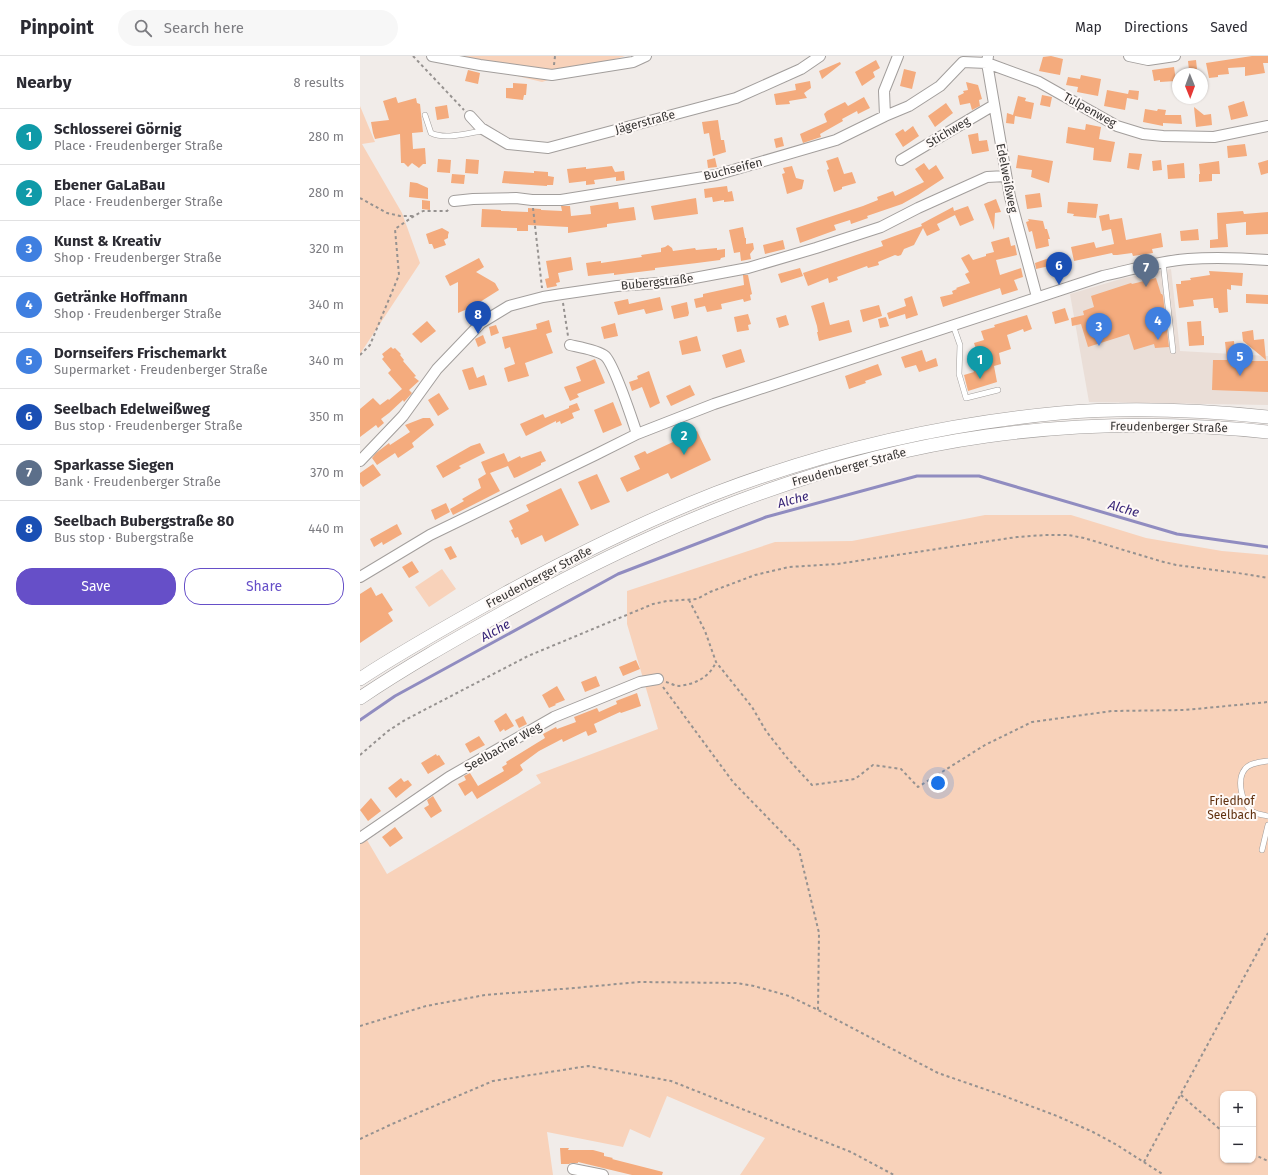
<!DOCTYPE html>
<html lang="en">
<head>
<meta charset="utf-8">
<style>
  body { margin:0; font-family:"Fira Sans",sans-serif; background:#f7f7f7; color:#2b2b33 }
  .controls { position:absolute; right:12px; bottom:12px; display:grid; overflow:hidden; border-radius:8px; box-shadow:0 1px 3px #0004 }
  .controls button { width:36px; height:36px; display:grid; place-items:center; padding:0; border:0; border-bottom:1px solid #e1e1e2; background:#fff; color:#2b2b33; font:20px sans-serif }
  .compass { position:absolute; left:812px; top:12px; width:36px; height:36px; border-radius:50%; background:#fff; box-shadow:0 1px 3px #0004; rotate:179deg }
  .you { position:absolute; left:578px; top:727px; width:14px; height:14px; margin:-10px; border:3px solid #fff; border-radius:50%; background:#1a73e8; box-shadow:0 0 0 6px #1a73e833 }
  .badge { display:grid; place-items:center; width:26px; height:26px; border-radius:50%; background:#664fc8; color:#fff; font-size:13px; font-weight:700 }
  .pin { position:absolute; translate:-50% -33px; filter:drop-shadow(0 1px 2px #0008) }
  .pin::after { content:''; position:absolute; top:21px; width:14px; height:12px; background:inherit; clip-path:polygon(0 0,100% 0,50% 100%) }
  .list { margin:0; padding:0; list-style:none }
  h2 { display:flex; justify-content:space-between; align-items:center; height:52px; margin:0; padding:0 16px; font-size:17px }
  h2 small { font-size:13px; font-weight:400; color:#7c7c81 }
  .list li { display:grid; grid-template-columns:26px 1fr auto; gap:12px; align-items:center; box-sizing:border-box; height:56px; padding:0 16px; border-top:1px solid #e1e1e2 }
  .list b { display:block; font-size:15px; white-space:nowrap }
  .list p { margin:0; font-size:13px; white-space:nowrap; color:#7c7c81 }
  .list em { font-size:13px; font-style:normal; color:#7c7c81 }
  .actions { display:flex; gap:8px; padding:12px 16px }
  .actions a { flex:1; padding:9px 0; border:1px solid #664fc8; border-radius:16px; text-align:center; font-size:14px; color:#664fc8 }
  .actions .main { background:#664fc8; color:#fff }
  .icon { flex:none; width:22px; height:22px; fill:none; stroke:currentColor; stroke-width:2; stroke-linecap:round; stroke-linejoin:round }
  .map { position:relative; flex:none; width:908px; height:1119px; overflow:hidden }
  header { display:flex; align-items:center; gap:24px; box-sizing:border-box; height:56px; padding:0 20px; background:#fff; border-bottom:1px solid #e1e1e2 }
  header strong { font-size:19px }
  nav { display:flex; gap:22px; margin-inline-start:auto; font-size:14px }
  .search { width:280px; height:36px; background:#f7f7f7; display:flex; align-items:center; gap:10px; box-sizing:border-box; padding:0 14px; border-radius:22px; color:#7c7c81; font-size:15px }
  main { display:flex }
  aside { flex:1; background:#fff }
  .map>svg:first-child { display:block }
  .built { fill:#eaded7 }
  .green { fill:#f8d2ba; fill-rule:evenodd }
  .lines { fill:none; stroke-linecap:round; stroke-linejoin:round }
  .stream { stroke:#908cc0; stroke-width:3 }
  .building { fill:#f4ab7d }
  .lane-casing { stroke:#a29e9c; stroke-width:6 }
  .street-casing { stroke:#a29e9c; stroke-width:12 }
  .secondary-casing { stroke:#a29e9c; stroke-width:14 }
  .path { stroke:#969290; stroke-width:2; stroke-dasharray:3 3; stroke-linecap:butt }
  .lane { stroke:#fff; stroke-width:5 }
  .street { stroke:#fff; stroke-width:10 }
  .secondary { stroke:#fff; stroke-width:13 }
  .labels { text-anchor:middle; stroke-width:4; stroke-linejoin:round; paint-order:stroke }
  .street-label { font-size:12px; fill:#363433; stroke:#fef9f7 }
  .park-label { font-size:12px; fill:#60310f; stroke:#fef9f7 }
  .water-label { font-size:13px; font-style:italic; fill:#352276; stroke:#fef9f7 }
</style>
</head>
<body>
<header>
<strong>Pinpoint</strong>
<div class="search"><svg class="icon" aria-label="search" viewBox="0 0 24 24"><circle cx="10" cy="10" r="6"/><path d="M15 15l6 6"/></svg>Search here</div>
<nav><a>Map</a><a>Directions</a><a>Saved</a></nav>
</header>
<main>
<aside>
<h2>Nearby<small>8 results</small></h2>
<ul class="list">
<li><span class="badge" style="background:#0f9aa8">1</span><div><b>Schlosserei Görnig</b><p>Place · Freudenberger Straße</p></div><em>280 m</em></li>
<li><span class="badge" style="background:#0f9aa8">2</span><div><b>Ebener GaLaBau</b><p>Place · Freudenberger Straße</p></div><em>280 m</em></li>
<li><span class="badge" style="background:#3f7fe0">3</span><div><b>Kunst &amp; Kreativ</b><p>Shop · Freudenberger Straße</p></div><em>320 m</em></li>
<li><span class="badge" style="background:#3f7fe0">4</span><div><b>Getränke Hoffmann</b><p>Shop · Freudenberger Straße</p></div><em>340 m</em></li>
<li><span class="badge" style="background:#3f7fe0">5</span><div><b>Dornseifers Frischemarkt</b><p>Supermarket · Freudenberger Straße</p></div><em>340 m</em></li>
<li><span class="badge" style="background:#1a4fb4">6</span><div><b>Seelbach Edelweißweg</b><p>Bus stop · Freudenberger Straße</p></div><em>350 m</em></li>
<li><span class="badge" style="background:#5c6f8a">7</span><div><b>Sparkasse Siegen</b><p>Bank · Freudenberger Straße</p></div><em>370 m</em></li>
<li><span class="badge" style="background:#1a4fb4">8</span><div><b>Seelbach Bubergstraße 80</b><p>Bus stop · Bubergstraße</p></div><em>440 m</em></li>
</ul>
<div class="actions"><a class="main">Save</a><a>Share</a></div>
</aside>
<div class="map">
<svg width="908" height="1119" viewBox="0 0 908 1119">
  <rect width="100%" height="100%" fill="#f1ece9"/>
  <!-- built -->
  <path class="built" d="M811,213l9,82 88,5v49l-179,-3 -19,-108 54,-16z"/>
  <!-- green -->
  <path class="green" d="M76,0h189l-83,26z
    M0,50l15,36 -13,2 40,69 18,50 -60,91z
    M625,459h86l75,23 76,13 46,4v620h-528l25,-37 -98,-42 -17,42 -20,-9 -7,18 -76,-15 6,43h-193v-337l4,-3 23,39 154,-91 -5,-8 122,-46 -31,-105v-33l148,-49 77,-1zM863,1038h30v66h-30z
    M82,513l14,20 -27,18 -14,-20z"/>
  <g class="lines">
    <!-- stream -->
    <path class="stream" d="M0,664l35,-24 223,-122 148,-57 151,-41h62l198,58 91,13"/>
  </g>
  <!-- building -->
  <path class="building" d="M691,0l12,3 -3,16 -21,-4 4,-14z
    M892,0h16v7h-5l2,10 -20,3v-9l-17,1 1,6 -11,1v2l-9,1 -3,-15z
    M516,4l4,8 -7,4 2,5 -13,9 -7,-14z
    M836,4l1,9 -8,1 -1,-9z
    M480,6l1,2 -19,15 -3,-8z
    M814,11l2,14 -16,1v-2l-6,1 -2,-11z
    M544,13l12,3 -4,17 -12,-3z
    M108,14l12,3 -2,11 -13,-3z
    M721,19l20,4 -3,17 -21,-4 1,-5 -12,-2 2,-8 12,2z
    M450,25l1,7 -7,5 3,5 -18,3 1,3 -14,1 -2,-11 22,-4 -1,-6z
    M606,26l12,3 4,14 -3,1 1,6 -8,4 -2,-7 -10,2 -2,-9 6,-3 -1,-2 5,-1z
    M153,27l14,1 -1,11h-2l-1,5 -17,-2v-10h7z
    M747,34l21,4 1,-4 10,1 -1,9 -11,-2 -2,12 -21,-4z
    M682,39l10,2 -2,10 -10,-2z
    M658,40l8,2 -1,3 9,2 -3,16 -16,-3 -1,8 -8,-1 1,-10 6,2z
    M36,41l2,6 18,-5 1,5 3,1 3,28 -11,1 1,16 12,-1 1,16h-3l-4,4 -7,-5 -4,4 -4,-4h-3l-1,-29 -25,5 -2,-6 -2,-11 18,-2 -6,-19z
    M504,41l6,11 -12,6 -1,-3 -15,8 1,2 -23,13 1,3 -18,6 -3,-9 27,-12 -3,-8 3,-3 18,-9 3,4z
    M884,45l4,15 -17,4 -3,-14z
    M586,47l7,10 -18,14 -7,-11z
    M87,49l2,13 -12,2 -2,-13z
    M834,51l10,8 7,-1 1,11 -16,2z
    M785,53l12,2 1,-2 8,1 -1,5h16l1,9 -19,-1v3l-20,-4z
    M358,64l3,20h3l2,12 -13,4 -4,-23 -5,1 -2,-12z
    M726,68l15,3 -2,12 16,3 -4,20 -18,-2 1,-12 -28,-5 2,-16 17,3z
    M553,70l6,10 -16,11 -8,-13 8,-5 2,3z
    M618,77l1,8 8,-1 2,11 -17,3 -4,-19z
    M422,81l2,9 -8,2 -2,-9z
    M885,88l2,12 -19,2 -1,-12z
    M769,97l13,1 -3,16 -12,-2z
    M658,99l35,6 -4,22 -18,-6 1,-7 -16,-2z
    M478,101l6,17 8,-2 4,11 -14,4v2l-8,3 -7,-22 2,-1 -3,-8z
    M355,102l2,9 -9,1 -1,-8z
    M78,103l13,1 -1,13 -13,-1z
    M106,103l13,1 -1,14 -13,-1z
    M801,104l1,10 -9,1 -1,-10z
    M908,104v13l-7,2 -3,-12z
    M859,105l1,13h-8v7l-13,1v-8h1l-1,-10z
    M564,107l5,7 7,-5 8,13 -26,17 -16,9 -35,12 1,2 -17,6 -1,-4 -16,5 2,5 -36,13 -4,-15 67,-22 15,-6 -1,-3 16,-6 2,5 29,-14 -9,-13z
    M824,107l1,15 -17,1 -1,-14z
    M252,110l3,6 9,-1 1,9 -9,1v-4l-22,3 1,4 -9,1v-4l-17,2 -2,-14 19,-2v2z
    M432,110l4,12 8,2 -2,9 -15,5 -5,-20 3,-1 -2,-5z
    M144,115l30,2v-2l14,1v4l6,1 -1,8h-6v1l-45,-3z
    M92,118l13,1 -1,9 -13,-1z
    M50,126l7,1 11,5v11l-19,-2z
    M367,130l1,6 4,-1 2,10 -10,1v-2l-11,2 -1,-5 -7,1 -1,-9z
    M680,137l2,14 -15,2 -2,-14z
    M336,142l2,16 -44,6 -3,-14z
    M636,143l5,13 -6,1 -1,17 -10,-26z
    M62,144l8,1v9l-8,-1z
    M258,146l1,7 15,-2 2,13 -29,4v3l-39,6v-6l-40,-2v6h-11v-3l-36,-1 1,-18 19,1v1l27,1v-4l13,1v1l21,1 -1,-5h9l1,10 20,-2 -1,-8z
    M708,146l30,2 -2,14 -23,-2 1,-2 -7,-1z
    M608,150l6,14 -14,6 -5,-11 -18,9 3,6 -13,6 -4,-8 -9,17 -10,4 -3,6 -3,1 -3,-1 -17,7 1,3 -11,3 -1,-2 -30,11 1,3 -9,3 -1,-5 -20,8 -5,-13 80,-27 -2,-5 41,-15 -1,-2 32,-17 1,4z
    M883,155l1,3 24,-2v22l-22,1v-13l-20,2 2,23 -18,1v-8l8,-1 -1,-26z
    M749,158l1,6 12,-2 4,22 35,-7 2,14 -11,2 1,4 -20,3 -1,-3 -15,2h-4l-1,-2 -38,8 -3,-14 23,-5 2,6 18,-4 -3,-15 -9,2 -3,-15z
    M668,163l15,2 2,8h2l3,10h-2l1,7 -13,3 -4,-18 -3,1 -3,-10 3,-1z
    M383,171l2,11h1v6l7,-1 1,6 -4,5 1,5 -10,2 -1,-9 -6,1 -5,-23z
    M82,172l7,4 -1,3v3l-4,2 2,5 -12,4 -2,-5h-3l-3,-10z
    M838,173l1,11 -18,1 -1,-10z
    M649,181l2,9 4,-1 2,10 -21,5 4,15 21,-7 2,9 -9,3 4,10 -16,5 -2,-7 -57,19 -3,-10 13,-3 -1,-3 5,-2 -1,-1 14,-5 -5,-9 4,-2 -8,-14 8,-4 4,6 13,-4v-2l8,-2 -3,-10z
    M423,184l2,9 -20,5 -2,-9z
    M308,189l4,3 1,3 22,-3 1,2 21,-2v2l8,-1v8l-4,1 -1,2 -23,3 -42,5v2l-41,5v-2l-26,3 -2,-13 15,-2v2l41,-6 -1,-2 20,-3v-4l4,-1z
    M211,201l2,13 -15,3 2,9 -4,1 1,3 -10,2 -2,-9 4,-1 -3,-17z
    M692,201l2,8 -18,4 -1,-6z
    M119,202l5,9 -8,5 19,11 4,7 -27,17 -14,6v-31l-8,4 -5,-10z
    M440,212l3,8 -22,7 -3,-9z
    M849,215l34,2 -1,13 -11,-1v5l-4,-1 1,23 -9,1 -1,-5h-4l-1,-10 -20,2 1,6 -15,2 -3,-24h5v-3l10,-1 -1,-2 20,-3z
    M383,219h5l4,19 -2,1 1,5 -7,2 -1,-3 -22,5 1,5 -15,3 -2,-6 -9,2 -2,-9 9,-2v-3l41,-9z
    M796,222l5,16h1l1,2 6,51 -14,1 -1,-4 -20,6 -5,-16 -41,13 -7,-23 -9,2 -1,-8 13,-3 -1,-4 11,-4 -3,-11 40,-13 1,1z
    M886,238l22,1v9l-22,-1z
    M552,240l6,19 -12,4 -1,-5 -16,5 -2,-6 19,-7 -2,-7z
    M300,241l3,13 -17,4 -2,-5 -26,6 -4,-13 14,-3 1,5z
    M327,246l2,11 -1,3 -14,3 -3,-13z
    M464,246l6,23 19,-5 3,12 -33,9 -2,-9h1l-1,-6 -6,-20z
    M519,249l3,11 -19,6 -3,-12z
    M705,252l4,12 -14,4 -3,-12z
    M388,258l3,10 -3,1 1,5 -12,2 -3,-15z
    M426,259l3,10 -10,3 -3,-10z
    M667,259l5,14 -8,3 -1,-3 -16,6 4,14 -12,4 2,11 -7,2 3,16 -29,9 -4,-16 10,-3 -4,-14 8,-3 -4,-12 10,-3 -3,-9 14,-4 -1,-2z
    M526,261l3,9 -9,2 -2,-9z
    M189,264l3,12 -6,2 7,19 -28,10 4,13 -21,6 -4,-14 11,-4 -5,-17 -5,2 -3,-12 35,-8 -1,-5z
    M67,265l9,10 -15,12 -9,-9z
    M841,265l1,15h2v9l-15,1 -2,-24z
    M255,267l3,13 -14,3 -3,-12z
    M136,269l3,8 -8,3 -2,-9z
    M893,274l1,10 10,-1 2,21 -23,-19 -1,-9z
    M123,279l3,8 -8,4 -3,-8z
    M337,280l4,15 -19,4 -3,-14z
    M874,285l2,20h32v31l-56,-2 1,-30h14l-2,-18z
    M31,291l2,2 2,-1 6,6 -1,1 4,5 -1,1 13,15 -2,1 5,4 -10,9 3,3 -8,9 -1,-2 -14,13 -8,6 3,4 -6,5 -2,-3 -16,12v-28l13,-11 7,7 8,-6 1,1 13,-11 -14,-16 3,-3 -9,-11 2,-2 -2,-3z
    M381,293l4,13 -19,6 -4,-13z
    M562,294l4,12 10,-4 2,8 -19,6 -3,-7 -11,3 -4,-11z
    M235,303l10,24 -28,11 2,3 -9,4 -6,-14 17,-6 -5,-14z
    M518,308l4,11 -17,6 1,2 -17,6 -4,-13z
    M113,311l4,11 7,-3 3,10 -18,5 -7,-20z
    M289,315l11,32 -10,5 -8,-21 -10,4 -3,-9 9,-3 -1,-3z
    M330,329l5,10 -24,11 -5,-10z
    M79,337l10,16 -11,7 -10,-16z
    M253,346l9,23 -19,8 -9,-23z
    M217,347l3,7 -8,3 2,5 -13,6 -1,-3 -4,2v-2l-30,15 -6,-12 23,-10 2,4 24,-10v-2z
    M63,362h7l4,7 -22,18 2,4 -16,11 -3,-5 -18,12 -5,-7 4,-5 13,-10 1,2 20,-13 -5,-7z
    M337,375l14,29 -40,19 -3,-6 -41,19 -7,-14 20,-9 -6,-13 11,-5 2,3z
    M120,387l5,10 -26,13 2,2 -18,10 -7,-12 35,-20z
    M181,395l5,10 -5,2v2l-24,12 -3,1 -6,-12 -18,7 10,18 -47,24 -3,-6 14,-8 -2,-2 19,-11 -3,-9 8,-5 -5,-12 23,-9 4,9 12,-6 1,2z
    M13,408l8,11 -18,12 -3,-4v-10z
    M237,418l13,28 -19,8 -13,-28z
    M201,432l18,37 -34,17 -3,-7 -21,10 -3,-8 -3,1 -4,-8 2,-1 -4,-8 20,-10 -3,-6z
    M86,447l4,9 -15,8 -4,-10z
    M37,468l5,10 -19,11 -1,-3 -8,5 -4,-8z
    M91,490l6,11 -7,3 -6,-11z
    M52,505l7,11 -10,6 -7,-11z
    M11,531l5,9 6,-3 11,17 -5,3 5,8 -33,22v-49z
    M276,604l4,9 -17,7 -4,-9z
    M236,620l4,10 -15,6 -4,-10z
    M197,630l8,14 -10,4 1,1 -7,3 -7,-13z
    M277,637l4,13 -20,7 -1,-1 -26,12 3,8 -9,4 -2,-5 -23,11 -1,-3 -23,12 -19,14 3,5 -5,4 -41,25 -5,-8 -7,5 -7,-12 8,-4 -2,-4 6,-3 8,13 26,-15 -2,-4 5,-3 -1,-2 39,-24 -2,-4 13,-7 1,2 19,-7 -2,-5 23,-9 2,4 18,-8 -1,-3z
    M146,657l8,13 -9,5 -1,-2 -4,3 -6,-11z
    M163,660l4,8 -8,4 -4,-8z
    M119,680l6,9 -15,8 -5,-9z
    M76,698l1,2 2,-1 6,9 -17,10 -7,-11z
    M41,722l3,4 4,-2 4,5 -16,13 -8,-10z
    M73,740l9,15 -11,7 -7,-10 5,-3 -2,-5z
    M11,742l10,13 -13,10 -8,-11z
    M35,771l8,11 -13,9 -8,-10z
    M200,1092h9l-1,2h25l11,3v3l9,2 -1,1 51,13 -1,3h-30l-54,-13v1h-7l-2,1h-8z"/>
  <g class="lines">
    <!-- lane casing -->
    <g class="lane-casing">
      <path id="lane" d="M65,59l6,18c15,7 36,0 52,-2
        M803,206l10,89
        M593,269l7,20 -1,29 7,24 32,-8
        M908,705c-7,1 -19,2 -23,8 -9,11 -3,36 8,43 4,2 10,3 15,4
        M902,794l6,-25"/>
    </g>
    <!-- street casing -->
    <g class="street-casing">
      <path id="street" d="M72,0l48,9 72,10 81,-13 13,-6
        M628,0l-1,7 23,134 27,100
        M769,0l19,4 27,-4
        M110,60l11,12 27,16 40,4 188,-50 65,-29 19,-13
        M525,60l-1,-25 14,-35
        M541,104l93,-55
        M94,145l19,-2 43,-1 16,2h29l155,-25 120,-35 49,-24 24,-10 31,-20 23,-24 24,1 52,19 78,44 26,8 20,2 51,1 54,-11
        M210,289c9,2 28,5 35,11 9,8 27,63 32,78
        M0,405l43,-45 34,-47 44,-46 28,-17 34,-9 19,-3 55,-8 56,-4 75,-14 68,-20 65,-21 37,-19 69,-31 19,-1
        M0,521l70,-42 165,-80 42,-21 77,-30 389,-128c28,-6 56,-15 85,-17 26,-2 53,-1 80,1
        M0,782l89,-61 105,-60 86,-35 18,-3
        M213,1113l30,6"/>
    </g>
    <!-- secondary casing -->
    <g class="secondary-casing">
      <path id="secondary" d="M0,623c47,-31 97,-58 146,-86 68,-37 138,-72 210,-100 110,-42 226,-69 344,-80 69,-6 139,-3 208,4
        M0,642c46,-31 94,-58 142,-85 150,-84 313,-153 485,-177 93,-13 188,-14 281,-4"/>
    </g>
    <!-- path -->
    <path class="path" d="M53,0l51,54
      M194,9l1,-9
      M0,142l27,15 13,3h13
      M173,152l9,80
      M203,247l5,33
      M0,299l10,-10 29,-70 -4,-46 19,-13 9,-5h24l2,-2
      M329,544l16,31 11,31 36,45 14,24 22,28 24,26 43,-6 18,-14 28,4 17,18 67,-42 47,-23 80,-11 73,-1 83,-8
      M306,626c4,1 9,4 13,4 16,-2 30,-8 37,-24
      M303,631l70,95 66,68 20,83 -1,77
      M0,699l28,-24 17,-11 123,-64 125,-52 14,-3 30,-2 13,-7 45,-17 34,-8 48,-3 180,-27 28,-2h23l16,3 76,23 16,4 62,8 30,5
      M0,970l66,-20 59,-11 89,-7 65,-6 97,1 18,3 35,10 29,14 120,63 58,20 61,23 36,16 24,13 47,30
      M821,1039l42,37
      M0,1083l32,-15 101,-43 95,-15 83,15 180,71 43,23
      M893,1098l15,7
      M784,1106l124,-229"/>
    <!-- lane -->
    <use href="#lane" class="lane"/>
    <!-- street -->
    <use href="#street" class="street"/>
    <!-- secondary -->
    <use href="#secondary" class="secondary"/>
  </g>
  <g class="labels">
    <!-- street labels -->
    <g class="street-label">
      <text transform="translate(730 54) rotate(29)" y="4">Tulpenweg</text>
      <text transform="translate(285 66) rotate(-15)" y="4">Jägerstraße</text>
      <text transform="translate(588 76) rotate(-31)" y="4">Stichweg</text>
      <text transform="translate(373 113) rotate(-14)" y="4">Buchseifen</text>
      <text transform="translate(647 122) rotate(79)" y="4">Edelweißweg</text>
      <text transform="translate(297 226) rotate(-6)" y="4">Bubergstraße</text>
      <text transform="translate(809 371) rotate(1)" y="4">Freudenberger Straße</text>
      <text transform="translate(489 411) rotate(-15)" y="4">Freudenberger Straße</text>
      <text transform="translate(179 521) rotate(-28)" y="4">Freudenberger Straße</text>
      <text transform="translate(143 691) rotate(-30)" y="4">Seelbacher Weg</text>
    </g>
    <!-- park labels -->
    <g class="park-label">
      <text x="872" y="749">Friedhof<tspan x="872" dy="14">Seelbach</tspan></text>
    </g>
    <!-- water labels -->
    <g class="water-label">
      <text transform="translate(433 443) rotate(-15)" y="5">Alche</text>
      <text transform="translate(764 452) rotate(16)" y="5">Alche</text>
      <text transform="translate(135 574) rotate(-29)" y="5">Alche</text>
    </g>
  </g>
</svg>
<div class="controls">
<button>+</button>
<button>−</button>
</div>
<svg class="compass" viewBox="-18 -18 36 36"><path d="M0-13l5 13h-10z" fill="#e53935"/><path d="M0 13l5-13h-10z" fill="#7c7c81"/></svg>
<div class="you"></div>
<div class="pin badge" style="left:620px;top:323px;background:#0f9aa8">1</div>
<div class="pin badge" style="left:324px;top:399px;background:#0f9aa8">2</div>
<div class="pin badge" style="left:739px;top:290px;background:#3f7fe0">3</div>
<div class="pin badge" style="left:798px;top:284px;background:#3f7fe0">4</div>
<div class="pin badge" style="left:880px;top:320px;background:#3f7fe0">5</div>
<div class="pin badge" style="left:699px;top:229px;background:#1a4fb4">6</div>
<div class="pin badge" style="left:786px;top:231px;background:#5c6f8a">7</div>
<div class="pin badge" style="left:118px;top:278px;background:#1a4fb4">8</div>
</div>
</main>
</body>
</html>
